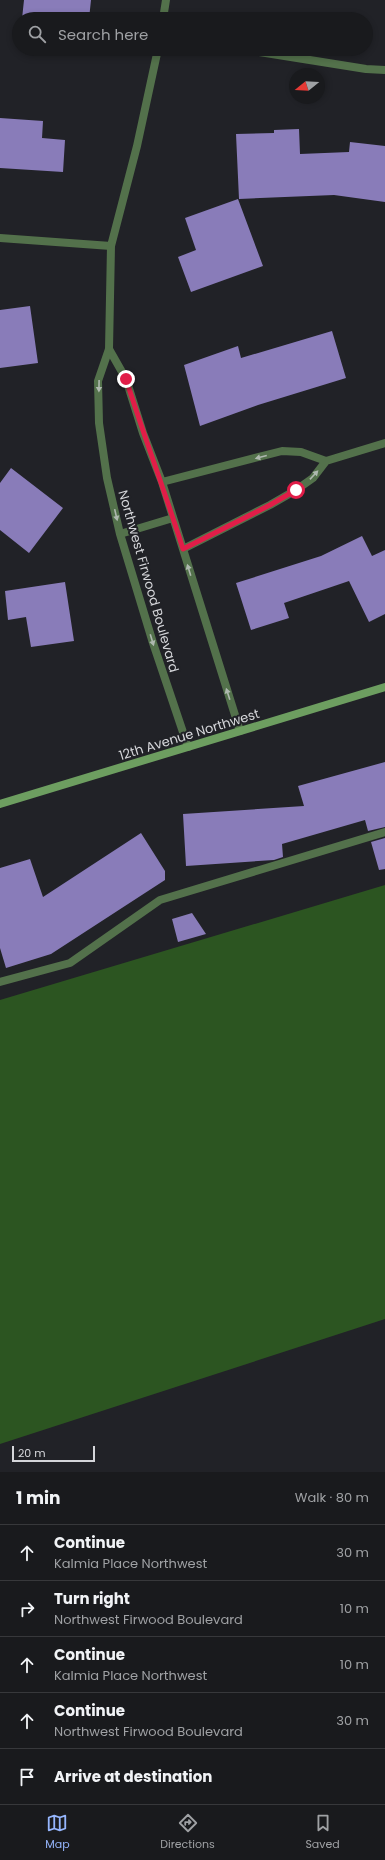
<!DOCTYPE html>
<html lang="en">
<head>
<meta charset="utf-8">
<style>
  body { margin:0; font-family:Poppins,sans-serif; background:#26272a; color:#f1f3f6 }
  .compass { position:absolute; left:289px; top:68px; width:36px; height:36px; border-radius:50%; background:#191a1d; box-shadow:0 2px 6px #0003; rotate:252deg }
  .scale { position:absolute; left:12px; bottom:10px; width:83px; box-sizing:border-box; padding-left:4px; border:2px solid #d5d6da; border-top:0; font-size:11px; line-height:14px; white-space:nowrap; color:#d5d6da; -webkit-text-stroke:3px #212227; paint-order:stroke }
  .stop { position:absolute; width:12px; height:12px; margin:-9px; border:3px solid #e11d48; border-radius:50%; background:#fff }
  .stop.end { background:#e11d48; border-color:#fff; box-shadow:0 1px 4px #0008 }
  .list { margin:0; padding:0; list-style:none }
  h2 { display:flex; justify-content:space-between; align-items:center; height:52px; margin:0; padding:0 16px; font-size:17px }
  h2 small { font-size:13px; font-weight:400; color:#9fa1a4 }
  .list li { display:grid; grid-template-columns:26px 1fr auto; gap:12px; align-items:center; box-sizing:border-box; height:56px; padding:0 16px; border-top:1px solid #37383b }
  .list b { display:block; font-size:15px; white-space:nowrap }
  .list p { margin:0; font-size:13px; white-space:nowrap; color:#9fa1a4 }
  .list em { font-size:13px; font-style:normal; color:#9fa1a4 }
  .icon { flex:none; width:22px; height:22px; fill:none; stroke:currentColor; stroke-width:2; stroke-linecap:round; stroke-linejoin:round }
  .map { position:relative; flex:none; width:385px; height:1472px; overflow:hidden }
  .search { position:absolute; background:#191a1d; box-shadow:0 2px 6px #0003; left:12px; right:12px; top:12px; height:44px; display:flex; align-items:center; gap:10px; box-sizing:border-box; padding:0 14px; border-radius:22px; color:#9fa1a4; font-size:15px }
  .sheet { height:332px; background:#191a1d }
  nav { display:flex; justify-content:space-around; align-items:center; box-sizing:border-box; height:56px; border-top:1px solid #37383b; background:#191a1d; font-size:11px; color:#9fa1a4 }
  nav a { display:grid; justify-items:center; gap:2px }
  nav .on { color:#96b6fd }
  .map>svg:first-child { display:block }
  .forest { fill:#2c5521 }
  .building { fill:#897cb9 }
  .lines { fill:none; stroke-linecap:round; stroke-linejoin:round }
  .lane { stroke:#53714b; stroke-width:8 }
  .street { stroke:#53714b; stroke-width:8 }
  .secondary { stroke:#6d9e60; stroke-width:8 }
  .oneway { fill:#aeb8af }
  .route { stroke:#e11d48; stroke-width:5 }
  .labels { text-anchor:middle; stroke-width:4; stroke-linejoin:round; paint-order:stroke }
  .street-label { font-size:13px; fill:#d5d6da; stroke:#212227 }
</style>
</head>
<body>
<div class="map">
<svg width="385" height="1472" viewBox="0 0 385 1472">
  <rect width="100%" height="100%" fill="#212227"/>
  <!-- forest -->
  <path class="forest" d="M385,885v434l-385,125v-444z"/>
  <!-- building -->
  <path class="building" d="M24,0h67l-2,19h-67z
    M54,49h32l-1,3z
    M0,118l43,3 -1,17 23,2 -2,32 -63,-4z
    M299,129l1,25 49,-2 1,-10 35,4v56l-51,-7 -95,4 -3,-65 38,-1v-3z
    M238,199l25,67 -72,26 -13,-35 18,-7 -11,-32z
    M30,306l8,57 -38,5v-58z
    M332,331l14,47 -88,27 -58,21 -16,-61 54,-19 3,12z
    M11,468l52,40 -34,45 -29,-23v-47z
    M362,536l10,20 13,-6v64l-16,8 -20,-41 -65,22 5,15 -38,12 -15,-47 85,-27z
    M65,582l9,59 -43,6 -5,-30 -18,3 -3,-29z
    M385,762v65l-17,4 -3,-11 -83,24 1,13 -9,3 -88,6 -3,-52 121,-8 -6,-20z
    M141,833l24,38v9l-114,74 -45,14 -6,-20v-80l30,-9 13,38z
    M385,838v31l-6,1 -8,-28z
    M192,913l14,21 -28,8 -6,-23z"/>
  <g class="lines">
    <!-- lane -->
    <path class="lane" d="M0,982l70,-19 90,-63 225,-68"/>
    <!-- street -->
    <path class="street" d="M163,19l3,-19
      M158,49l-21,97 -26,100 -2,103 -11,32 1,42 8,55 13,56 33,109 35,104
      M241,49l125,20 19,1
      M0,238l111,8
      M109,349l17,30 17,54 19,49 78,249
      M162,482l120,-31 19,1 25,9
      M120,534l53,-16
      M183,549l87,-44 26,-15 17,-12 13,-17 59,-18"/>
    <!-- secondary -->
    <path class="secondary" d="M0,804l385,-117"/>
  </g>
  <!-- one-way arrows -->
  <defs><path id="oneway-solid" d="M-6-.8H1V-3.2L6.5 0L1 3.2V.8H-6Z"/></defs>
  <g class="oneway">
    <use href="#oneway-solid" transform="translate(99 386) rotate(91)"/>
    <use href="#oneway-solid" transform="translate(261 457) rotate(165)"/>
    <use href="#oneway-solid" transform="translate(314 475) rotate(-47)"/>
    <use href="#oneway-solid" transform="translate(116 515) rotate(77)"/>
    <use href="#oneway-solid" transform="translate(189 570) rotate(-107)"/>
    <use href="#oneway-solid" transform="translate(152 640) rotate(73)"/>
    <use href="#oneway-solid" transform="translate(228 694) rotate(-108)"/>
  </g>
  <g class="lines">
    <!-- route -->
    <path class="route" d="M126,379c18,57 39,113 57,170l87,-44 26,-15"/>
  </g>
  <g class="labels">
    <!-- street labels -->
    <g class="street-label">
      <text transform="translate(149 581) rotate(74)" y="5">Northwest Firwood Boulevard</text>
      <text transform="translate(189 734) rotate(-17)" y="5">12th Avenue Northwest</text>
    </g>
  </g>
</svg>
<svg class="compass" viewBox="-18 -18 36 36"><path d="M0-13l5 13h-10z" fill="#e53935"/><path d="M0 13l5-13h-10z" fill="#9fa1a4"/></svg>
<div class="scale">20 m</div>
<div class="stop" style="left:296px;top:490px"></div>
<div class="stop end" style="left:126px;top:379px"></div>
<div class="search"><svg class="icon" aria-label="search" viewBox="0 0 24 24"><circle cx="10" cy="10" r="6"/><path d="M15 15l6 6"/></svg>Search here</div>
</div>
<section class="sheet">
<h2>1 min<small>Walk · 80 m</small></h2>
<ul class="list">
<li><svg class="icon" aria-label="ahead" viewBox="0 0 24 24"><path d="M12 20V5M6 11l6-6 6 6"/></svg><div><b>Continue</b><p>Kalmia Place Northwest</p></div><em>30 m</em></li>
<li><svg class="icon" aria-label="right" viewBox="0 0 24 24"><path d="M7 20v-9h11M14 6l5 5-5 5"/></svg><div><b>Turn right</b><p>Northwest Firwood Boulevard</p></div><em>10 m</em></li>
<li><svg class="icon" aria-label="ahead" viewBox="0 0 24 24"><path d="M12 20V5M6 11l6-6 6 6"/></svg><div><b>Continue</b><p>Kalmia Place Northwest</p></div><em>10 m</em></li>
<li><svg class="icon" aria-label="ahead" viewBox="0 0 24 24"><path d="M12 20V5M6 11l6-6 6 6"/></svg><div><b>Continue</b><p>Northwest Firwood Boulevard</p></div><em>30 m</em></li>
<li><svg class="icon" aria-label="arrive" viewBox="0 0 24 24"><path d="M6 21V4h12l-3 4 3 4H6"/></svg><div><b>Arrive at destination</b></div></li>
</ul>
</section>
<nav>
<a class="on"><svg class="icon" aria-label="map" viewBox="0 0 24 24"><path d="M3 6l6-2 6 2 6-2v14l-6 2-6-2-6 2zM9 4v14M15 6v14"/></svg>Map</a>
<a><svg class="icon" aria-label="directions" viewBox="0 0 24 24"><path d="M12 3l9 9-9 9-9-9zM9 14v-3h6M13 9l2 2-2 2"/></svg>Directions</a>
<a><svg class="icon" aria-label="saved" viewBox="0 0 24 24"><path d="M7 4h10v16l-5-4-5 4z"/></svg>Saved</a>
</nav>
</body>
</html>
